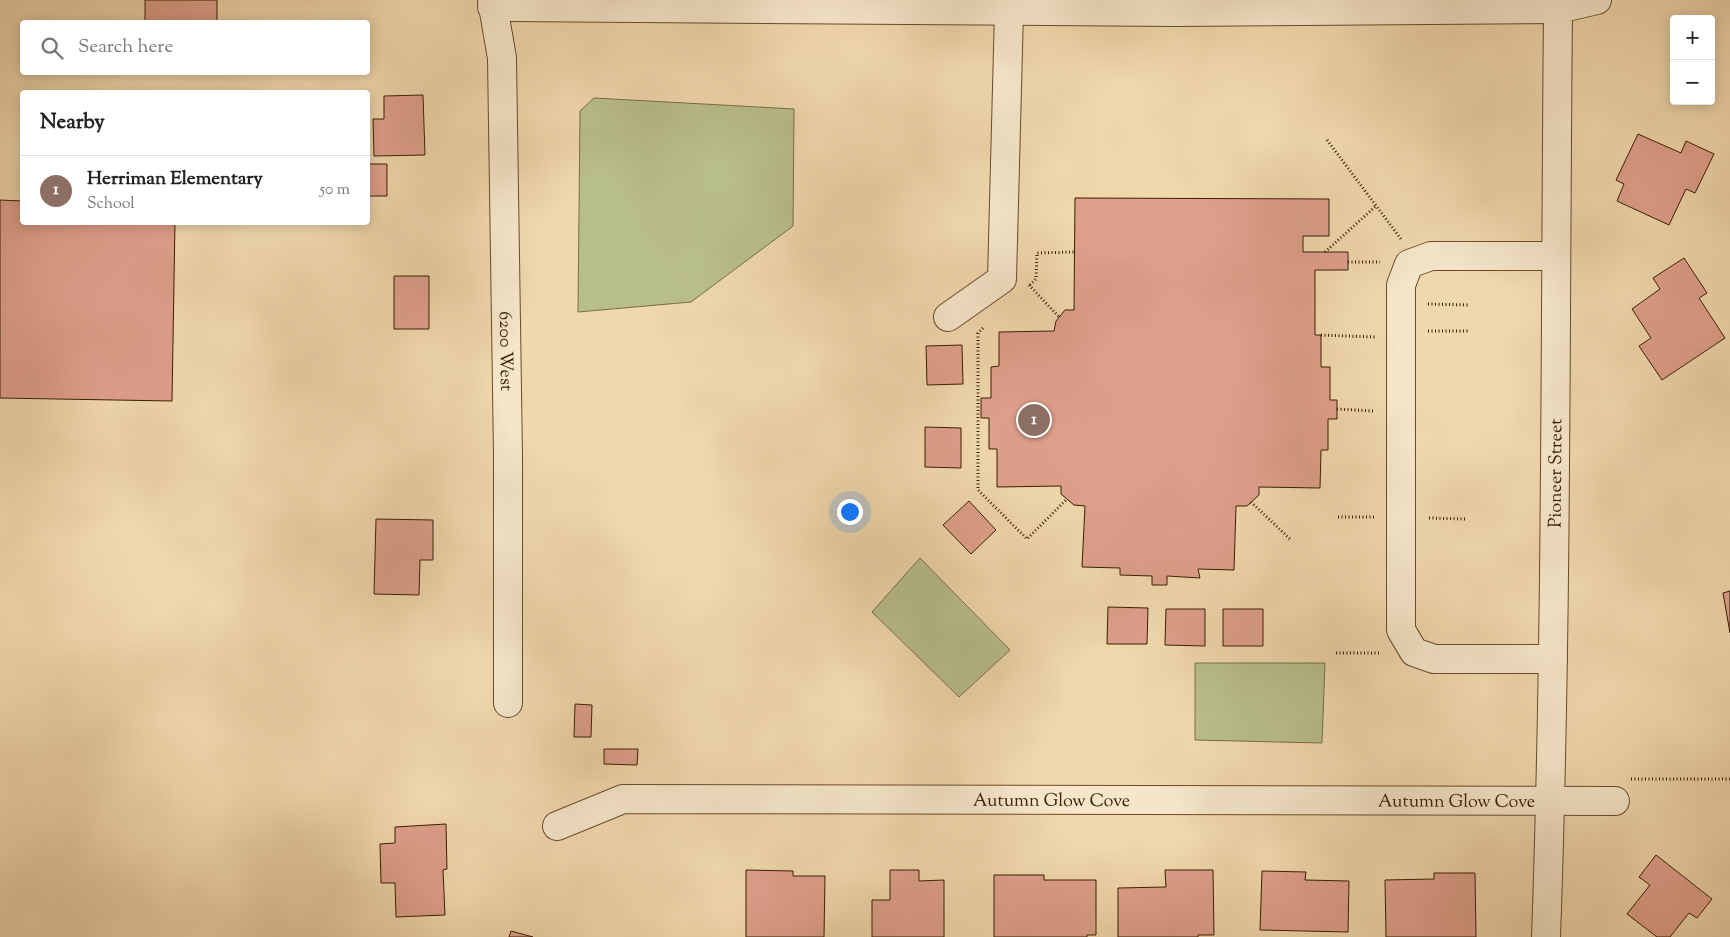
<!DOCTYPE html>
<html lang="en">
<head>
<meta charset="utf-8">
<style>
  body { margin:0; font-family:"Sorts Mill Goudy",serif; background:#f2f2f2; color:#202124 }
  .controls { position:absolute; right:15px; top:15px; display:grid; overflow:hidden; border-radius:5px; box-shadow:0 2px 12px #0003 }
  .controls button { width:45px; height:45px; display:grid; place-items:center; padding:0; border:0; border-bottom:1px solid #e0e0e0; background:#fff; color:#202124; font:25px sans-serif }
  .you { position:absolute; left:849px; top:511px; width:18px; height:18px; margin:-12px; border:4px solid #fff; border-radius:50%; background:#1a73e8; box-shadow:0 0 0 8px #1a73e833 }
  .badge { display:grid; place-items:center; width:32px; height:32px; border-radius:50%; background:#111827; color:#fff; font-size:16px; font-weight:700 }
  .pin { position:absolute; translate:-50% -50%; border:2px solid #fff; box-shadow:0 1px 5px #0006 }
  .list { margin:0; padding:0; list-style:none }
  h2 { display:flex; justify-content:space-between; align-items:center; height:65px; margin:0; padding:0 20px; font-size:21px }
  h2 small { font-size:16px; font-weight:400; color:#757577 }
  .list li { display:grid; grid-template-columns:32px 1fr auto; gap:15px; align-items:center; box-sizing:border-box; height:70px; padding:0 20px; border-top:1px solid #e0e0e0 }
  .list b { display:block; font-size:19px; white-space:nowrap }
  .list p { margin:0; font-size:16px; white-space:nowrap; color:#757577 }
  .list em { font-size:16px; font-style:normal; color:#757577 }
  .icon { flex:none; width:28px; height:28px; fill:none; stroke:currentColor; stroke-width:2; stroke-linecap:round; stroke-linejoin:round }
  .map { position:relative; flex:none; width:1730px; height:937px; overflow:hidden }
  .search { position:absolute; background:#fff; box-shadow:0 2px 12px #0003; left:20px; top:20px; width:350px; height:55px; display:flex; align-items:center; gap:12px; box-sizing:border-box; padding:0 18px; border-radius:5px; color:#757577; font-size:19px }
  .panel { position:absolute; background:#fff; box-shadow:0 2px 12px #0003; left:20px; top:90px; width:350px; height:135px; border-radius:5px }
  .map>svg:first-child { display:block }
  .green { fill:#b8be8a; stroke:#786e46 }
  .building { fill:#de9f8b; stroke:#391e02 }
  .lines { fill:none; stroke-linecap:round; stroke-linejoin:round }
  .minor-casing { stroke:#674c2c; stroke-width:30 }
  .path { stroke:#391e02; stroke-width:3; stroke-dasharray:1 2.5; stroke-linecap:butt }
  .minor { stroke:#f5e5c9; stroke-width:28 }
  .labels { text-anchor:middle; stroke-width:4; stroke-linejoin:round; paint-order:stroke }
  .street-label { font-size:18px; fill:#391e02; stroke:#f5e5c9 }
</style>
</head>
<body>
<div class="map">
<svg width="1730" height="937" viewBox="0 0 1730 937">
  <rect width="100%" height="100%" fill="#f0d7ac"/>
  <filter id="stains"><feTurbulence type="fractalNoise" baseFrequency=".004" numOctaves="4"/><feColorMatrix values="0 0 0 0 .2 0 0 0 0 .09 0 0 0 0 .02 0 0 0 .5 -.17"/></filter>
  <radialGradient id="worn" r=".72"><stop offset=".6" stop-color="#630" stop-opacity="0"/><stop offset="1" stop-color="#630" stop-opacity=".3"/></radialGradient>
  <!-- green -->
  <path class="green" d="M594,98l200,11 -1,117 -102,76 -113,10 2,-201z
    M920,558l90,92 -51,47 -87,-85z
    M1195,663h130l-3,80 -127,-3z"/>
  <!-- building -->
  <path class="building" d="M145,0h72v22h-72z
    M423,95l2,60 -51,1 -1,-37h11v-23z
    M1638,134l43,19 5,-12 28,13 -19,39 -9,-4 -17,36 -52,-24 7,-17 -8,-4z
    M368,164h19v32h-19z
    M1075,198l254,1v37h-26v16h45v18h-33v65h6v32h9v33h7v19h-9v31h-7l-1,38 -61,-1v8l-12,11h-11l-2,64 -36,-1 2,9 -33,-2v9h-15v-9l-32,-1v-7l-38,-1 3,-61 -11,-1 -13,-11v-8l-64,1v-38h-8v-31h-8v-20h10v-31l8,-1v-34l55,-1 2,-10 9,-11h9z
    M0,200l22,1v21h153l-3,179 -172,-3z
    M1684,258l23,35 -8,5 26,40 -63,42 -23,-34 12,-8 -19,-29 28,-20 -7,-11z
    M394,276h35v53h-35z
    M962,345l1,39 -36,1 -1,-39z
    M925,427l36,1v40l-36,-1z
    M969,501l27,29 -25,24 -28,-29z
    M376,519l57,1v40h-13l-1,35 -45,-1z
    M1730,591v42l-7,-40z
    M1108,607l40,1 -1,36h-40z
    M1166,609h39v37l-40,-1z
    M1223,609h40v37h-40z
    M575,704l17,1 -1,32h-17z
    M604,749h34l-1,16 -33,-1z
    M446,824l1,45 -4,1 2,45 -49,2 -1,-34h-14l-1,-39 15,-1v-16z
    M1656,855l56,44 -15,19 -8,-5 -19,24h-13l-30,-23 23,-29 -11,-8z
    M746,870l47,1v5h32l-1,61h-78z
    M890,870h29v11l25,-1v57h-72v-37h18z
    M1165,870h48l1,65h-16v2h-80v-49l48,-1z
    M1262,871l44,1 -1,8 44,1 -1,51 -88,-2z
    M1434,873h41l1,64h-90l-1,-57 49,-1z
    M994,875h50v5h52v55h-9v2h-93z
    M511,931l22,6h-24z"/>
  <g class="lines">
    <!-- minor casing -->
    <g class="minor-casing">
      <g id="minor">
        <path id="s1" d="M492,0l10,58 6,398v247"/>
        <path d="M492,7l682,5 384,-3 39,-9"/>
        <path d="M948,317l54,-38 7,-268"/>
        <path d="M1553,659h-119l-20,-7 -13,-22v-345l8,-21 22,-8h125"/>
        <path id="s2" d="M557,826l66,-27 992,2"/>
        <path id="s3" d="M1546,937c11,-309 9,-618 12,-928"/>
      </g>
    </g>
    <!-- path -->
    <path class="path" d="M1327,140l74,99
      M1325,252l51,-46
      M1348,262h32
      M1029,285l30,32
      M1030,285l6,-6 1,-26 37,-1
      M1428,304l41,1
      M983,328l-5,5v157l49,49 40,-40
      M1428,331h41
      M1321,335l54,2
      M1337,409l37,2
      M1251,502l39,37
      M1338,517h36
      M1429,518l37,1
      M1336,653h45
      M1631,779h99"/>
    <!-- minor -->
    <use href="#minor" class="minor"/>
  </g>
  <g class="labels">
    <!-- street labels -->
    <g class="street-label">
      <text dy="6" stroke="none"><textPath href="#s1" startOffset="352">6200 West</textPath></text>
      <text dy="6" stroke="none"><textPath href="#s3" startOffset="464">Pioneer Street</textPath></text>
      <text dy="6" stroke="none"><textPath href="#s2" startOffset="500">Autumn Glow Cove</textPath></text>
      <text dy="6" stroke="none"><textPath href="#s2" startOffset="905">Autumn Glow Cove</textPath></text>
    </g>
  </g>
  <rect width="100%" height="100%" filter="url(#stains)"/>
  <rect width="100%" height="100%" fill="url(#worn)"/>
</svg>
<div class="controls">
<button>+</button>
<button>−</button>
</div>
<div class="you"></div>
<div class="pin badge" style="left:1034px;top:420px;background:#8d6e63">1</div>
<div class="search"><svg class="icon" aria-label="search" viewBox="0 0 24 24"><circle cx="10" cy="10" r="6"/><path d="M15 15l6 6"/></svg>Search here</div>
<section class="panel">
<h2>Nearby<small></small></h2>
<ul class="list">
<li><span class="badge" style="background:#8d6e63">1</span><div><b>Herriman Elementary</b><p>School</p></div><em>50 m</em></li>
</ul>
</section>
</div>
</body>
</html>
